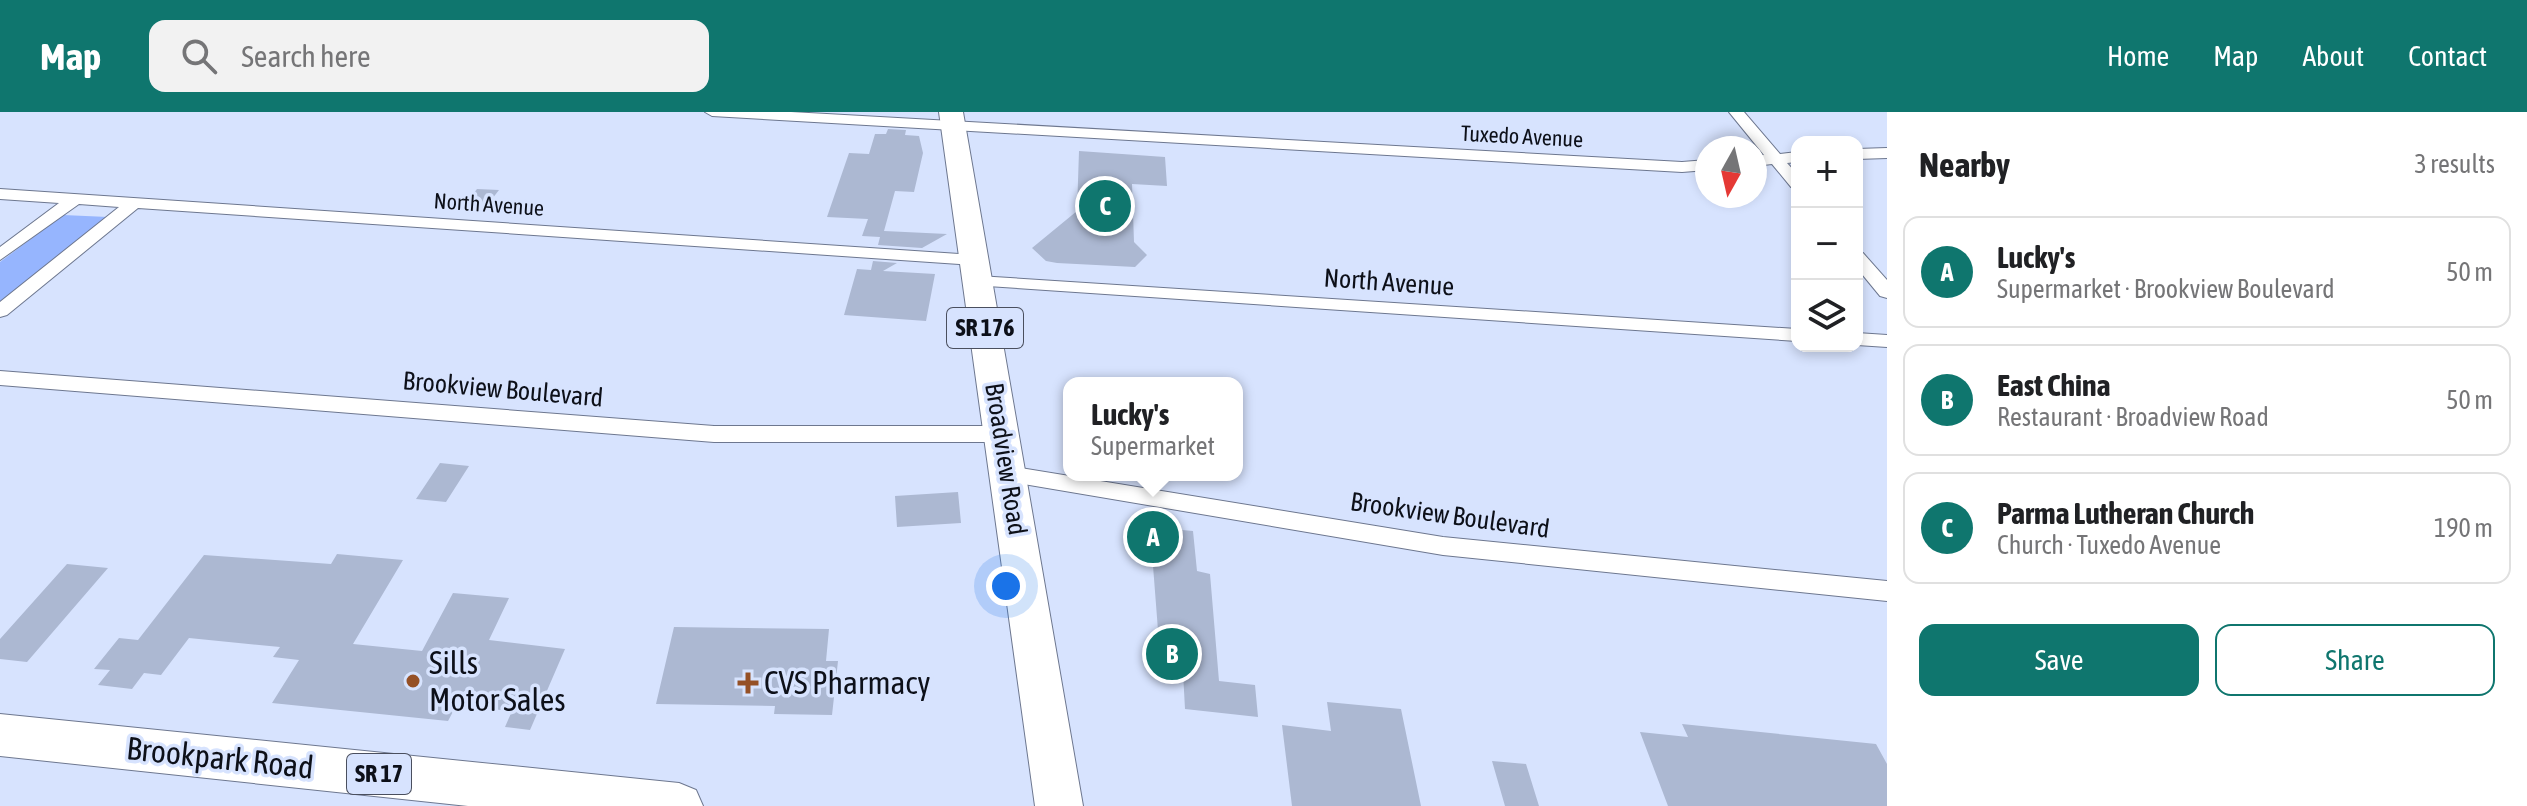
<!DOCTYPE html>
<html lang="en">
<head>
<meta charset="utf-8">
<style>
  body { margin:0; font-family:"Asap Condensed",sans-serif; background:#f2f2f2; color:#202124 }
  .controls { position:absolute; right:24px; top:24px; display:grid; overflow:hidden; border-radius:16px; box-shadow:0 4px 12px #0003 }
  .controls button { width:72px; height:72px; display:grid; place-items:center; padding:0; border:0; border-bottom:2px solid #e0e0e0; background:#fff; color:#202124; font:40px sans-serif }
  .compass { position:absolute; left:1695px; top:24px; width:72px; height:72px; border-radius:50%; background:#fff; box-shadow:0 4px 12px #0003; rotate:188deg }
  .you { position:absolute; left:1006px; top:474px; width:28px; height:28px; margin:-20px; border:6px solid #fff; border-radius:50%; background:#1a73e8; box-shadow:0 0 0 12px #1a73e833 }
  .badge { display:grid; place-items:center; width:52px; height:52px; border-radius:50%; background:#0f766e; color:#fff; font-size:26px; font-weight:700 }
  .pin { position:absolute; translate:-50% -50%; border:4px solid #fff; box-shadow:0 2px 8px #0006 }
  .popup { position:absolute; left:1063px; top:265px; width:180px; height:104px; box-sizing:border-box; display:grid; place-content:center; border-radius:16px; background:#fff; filter:drop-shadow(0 2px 6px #0005); font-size:26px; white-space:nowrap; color:#757577 }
  .popup b { font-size:30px; color:#202124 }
  .popup::after { content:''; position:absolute; left:50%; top:100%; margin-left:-16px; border:16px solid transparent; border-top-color:#fff }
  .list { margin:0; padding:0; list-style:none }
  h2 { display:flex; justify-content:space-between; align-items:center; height:104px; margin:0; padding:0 32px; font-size:34px }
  h2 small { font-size:26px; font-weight:400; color:#757577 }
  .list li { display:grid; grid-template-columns:52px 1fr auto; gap:24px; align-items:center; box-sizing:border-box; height:112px; margin:0 16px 16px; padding:0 16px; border:2px solid #e0e0e0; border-radius:16px }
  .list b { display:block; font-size:30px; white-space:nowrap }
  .list p { margin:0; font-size:26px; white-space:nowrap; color:#757577 }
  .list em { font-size:26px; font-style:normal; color:#757577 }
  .actions { display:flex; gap:16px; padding:24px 32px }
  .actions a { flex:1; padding:18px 0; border:2px solid #0f766e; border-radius:16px; text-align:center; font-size:28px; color:#0f766e }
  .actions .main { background:#0f766e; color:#fff }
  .icon { flex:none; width:44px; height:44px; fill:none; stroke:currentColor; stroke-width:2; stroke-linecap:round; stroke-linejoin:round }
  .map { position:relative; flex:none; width:1887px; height:694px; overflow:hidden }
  header { display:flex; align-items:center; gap:48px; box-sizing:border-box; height:112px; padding:0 40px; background:#0f766e; color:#fff }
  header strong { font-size:38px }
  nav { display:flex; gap:44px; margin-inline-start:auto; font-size:28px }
  .search { width:560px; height:72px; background:#f2f2f2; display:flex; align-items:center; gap:20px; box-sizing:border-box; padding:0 28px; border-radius:16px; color:#757577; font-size:30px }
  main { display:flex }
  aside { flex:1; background:#fff }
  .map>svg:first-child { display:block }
  .green { fill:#96b5fe }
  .building { fill:#acb8d2 }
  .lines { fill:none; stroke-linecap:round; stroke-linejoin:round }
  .minor-casing { stroke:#6d778f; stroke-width:2 }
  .primary-casing { stroke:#6d778f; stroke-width:2 }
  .minor { fill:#fff; fill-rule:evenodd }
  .primary { fill:#fff; fill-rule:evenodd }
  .poi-dot { fill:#955026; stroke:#d7e3fe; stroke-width:3 }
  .labels { text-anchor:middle; stroke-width:7; stroke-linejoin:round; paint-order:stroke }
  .far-street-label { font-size:22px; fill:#0d1019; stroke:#d7e3fe }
  .shield { fill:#d7e3fe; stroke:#4a4f5e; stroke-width:2 }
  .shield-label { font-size:24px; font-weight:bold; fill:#0d1019 }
  .street-label { font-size:26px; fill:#0d1019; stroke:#d7e3fe }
  .near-poi-label { font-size:32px; fill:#0d1019; stroke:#d7e3fe; text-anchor:start }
  .near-street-label { font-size:32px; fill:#0d1019; stroke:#d7e3fe }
</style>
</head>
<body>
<header>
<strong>Map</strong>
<div class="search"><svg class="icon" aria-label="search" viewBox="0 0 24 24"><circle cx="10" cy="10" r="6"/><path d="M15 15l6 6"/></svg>Search here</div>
<nav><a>Home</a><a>Map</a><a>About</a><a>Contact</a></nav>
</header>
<main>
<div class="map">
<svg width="1887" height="694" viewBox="0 0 1887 694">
  <rect width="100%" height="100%" fill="#d7e3fe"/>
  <!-- green -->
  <path class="green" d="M63,103l45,2 -108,87v-42z"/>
  <!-- building -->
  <path class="building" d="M888,17l18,1 -1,5 14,1 4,17 -9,39 -19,-1 -11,40 63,3 -25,14 -44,-3 2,-8 -18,-1 6,-17 -41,-2 22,-64 20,1 6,-20h11z
    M1079,39l86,6 2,29 -35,-2 2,58 13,13 -12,12 -78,-4 -11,-2 -14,-13 45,-37z
    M477,77l22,1 -14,18 -22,-1z
    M873,149l24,2 -14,8 52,3 -9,47 -82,-6 13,-46 14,1z
    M440,351l29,3 -23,36 -30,-3z
    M958,380l3,31 -64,4 -2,-31z
    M1150,415l43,4 4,40 13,3 9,107 36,4 3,32 -73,-8 -2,-37 -22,-3z
    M337,442l66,6 -50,84 69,7 31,-58 56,5 -20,42 76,9 -35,81 -25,-3 7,-16 -56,-5 -8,15 -176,-18 27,-43 -26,-3 7,-10 -91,-9 -28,37 -17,-2 -12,16 -34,-4 12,-15 -16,-1 25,-31 19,2 66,-85 127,9z
    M67,452l41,4 -81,94 -27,-3v-20z
    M674,515l155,2 -3,32h12l-6,54 -58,-1 1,-8 -119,-2z
    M1327,590l74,7 20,97h-129l-10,-81 49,6z
    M1682,612l194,20 11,20v42h-219l-28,-74 48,5z
    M1492,649l34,3 13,42h-34z"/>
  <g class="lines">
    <!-- minor casing -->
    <g class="minor-casing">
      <path id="minor" d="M705,0h86l891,50 25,-2v10l-25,2 -970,-56z
        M1729,0h15l36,42 17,-2v10l-10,1 10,11v15l-6,-2 -19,-23 -17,2v-10l9,-1z
        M1887,36v10l-30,1v-10z
        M0,77l974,66 9,5 -9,5 -836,-57 -131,107 -7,2v-15l119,-95 -40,-3 -79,56v-13l59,-44 -59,-4z
        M1857,140l6,1 24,27v18l-7,-2 -23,-28z
        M978,164l819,53v12l-825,-56 -3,-4z
        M1857,221l30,2v12l-30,-2z
        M0,259l714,55h288l8,3 3,5 -3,5 -8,3h-288l-714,-57z
        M1008,354l435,71 444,44v20l-444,-46 -443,-75 -3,-6 3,-6z"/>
    </g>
    <!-- primary casing -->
    <g class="primary-casing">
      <path id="primary" d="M939,0h24l120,694h-48z
        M0,602l679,69 17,7 7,16h-235l-468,-50z"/>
    </g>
    <!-- minor -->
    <use href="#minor" class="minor"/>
    <!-- primary -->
    <use href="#primary" class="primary"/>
  </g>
  <!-- markers -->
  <g class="poi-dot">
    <circle cx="413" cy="569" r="8"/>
    <path d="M744 559h8v8h8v8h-8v8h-8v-8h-8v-8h8z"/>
  </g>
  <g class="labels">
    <!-- far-street labels -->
    <g class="far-street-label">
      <text transform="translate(1522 24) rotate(3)" y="8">Tuxedo Avenue</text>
      <text transform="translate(489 92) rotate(4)" y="8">North Avenue</text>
    </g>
    <!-- shield labels -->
    <g class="shield">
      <rect x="947" y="196" width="76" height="40" rx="6"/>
      <rect x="347" y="642" width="64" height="40" rx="6"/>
    </g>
    <g class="shield-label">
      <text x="985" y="224">SR 176</text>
      <text x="379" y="670">SR 17</text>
    </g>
    <!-- street labels -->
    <g class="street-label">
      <text transform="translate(1389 170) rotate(4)" y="9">North Avenue</text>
      <text transform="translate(503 277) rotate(5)" y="9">Brookview Boulevard</text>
      <text transform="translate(1006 347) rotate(81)" y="9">Broadview Road</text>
      <text transform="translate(1450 403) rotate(8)" y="9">Brookview Boulevard</text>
    </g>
    <!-- near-poi labels -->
    <g class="near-poi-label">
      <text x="429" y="562">Sills<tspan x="429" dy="37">Motor Sales</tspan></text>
      <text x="764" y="582">CVS Pharmacy</text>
    </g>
    <!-- near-street labels -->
    <g class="near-street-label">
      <text transform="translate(220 646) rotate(6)" y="11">Brookpark Road</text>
    </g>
  </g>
</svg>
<div class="controls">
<button>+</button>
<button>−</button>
<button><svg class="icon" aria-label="layers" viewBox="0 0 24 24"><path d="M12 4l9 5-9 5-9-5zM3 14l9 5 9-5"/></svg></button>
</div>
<svg class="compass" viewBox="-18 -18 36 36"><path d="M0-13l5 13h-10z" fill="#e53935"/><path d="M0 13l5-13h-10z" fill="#757577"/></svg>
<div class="you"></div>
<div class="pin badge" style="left:1153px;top:425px">A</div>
<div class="popup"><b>Lucky's</b>Supermarket</div>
<div class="pin badge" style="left:1172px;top:542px">B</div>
<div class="pin badge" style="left:1105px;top:94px">C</div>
</div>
<aside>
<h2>Nearby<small>3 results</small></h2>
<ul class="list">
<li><span class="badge">A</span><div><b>Lucky's</b><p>Supermarket · Brookview Boulevard</p></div><em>50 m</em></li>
<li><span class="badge">B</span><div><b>East China</b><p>Restaurant · Broadview Road</p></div><em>50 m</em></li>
<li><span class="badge">C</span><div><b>Parma Lutheran Church</b><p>Church · Tuxedo Avenue</p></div><em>190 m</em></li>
</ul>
<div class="actions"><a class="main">Save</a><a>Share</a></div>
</aside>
</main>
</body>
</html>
